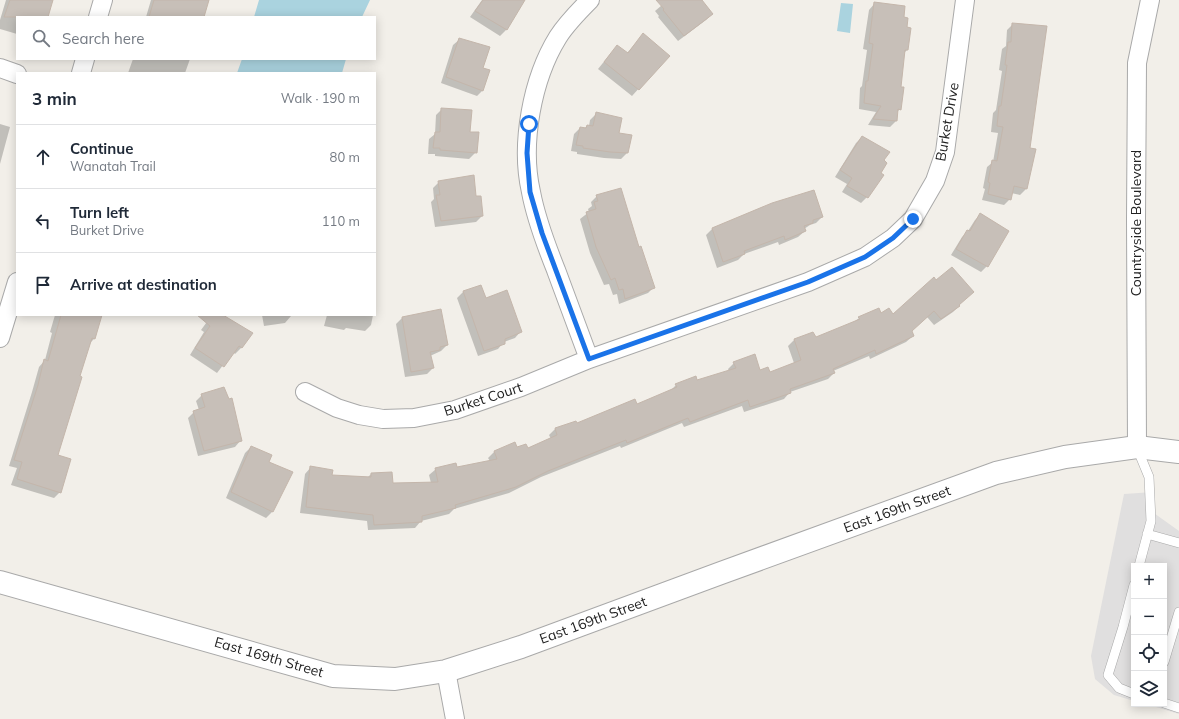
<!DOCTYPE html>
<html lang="en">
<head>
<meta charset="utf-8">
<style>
  body { margin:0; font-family:Mulish,sans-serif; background:#f2f2f3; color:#1f2937 }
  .controls { position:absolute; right:12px; bottom:12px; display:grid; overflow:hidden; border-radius:0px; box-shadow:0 2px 10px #0003 }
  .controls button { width:36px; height:36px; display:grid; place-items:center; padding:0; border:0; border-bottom:1px solid #e0e1e3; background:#fff; color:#1f2937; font:20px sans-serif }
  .stop { position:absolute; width:12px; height:12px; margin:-9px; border:3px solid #1a73e8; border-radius:50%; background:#fff }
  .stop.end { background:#1a73e8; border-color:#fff; box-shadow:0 1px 4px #0008 }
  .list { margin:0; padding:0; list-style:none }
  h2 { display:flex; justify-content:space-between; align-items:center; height:52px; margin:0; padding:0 16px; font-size:17px }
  h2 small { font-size:13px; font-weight:400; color:#747a83 }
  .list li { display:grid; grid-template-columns:26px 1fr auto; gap:12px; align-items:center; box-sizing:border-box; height:64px; padding:0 16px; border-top:1px solid #e0e1e3 }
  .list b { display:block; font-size:15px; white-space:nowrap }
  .list p { margin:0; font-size:13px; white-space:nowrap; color:#747a83 }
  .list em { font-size:13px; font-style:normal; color:#747a83 }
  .icon { flex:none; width:22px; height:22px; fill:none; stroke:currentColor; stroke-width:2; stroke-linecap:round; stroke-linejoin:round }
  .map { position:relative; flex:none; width:1179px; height:719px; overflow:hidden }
  .search { position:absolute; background:#fff; box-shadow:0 2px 10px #0003; left:16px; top:16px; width:360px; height:44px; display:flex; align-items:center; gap:10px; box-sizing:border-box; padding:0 14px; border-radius:0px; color:#747a83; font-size:15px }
  .panel { position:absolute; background:#fff; box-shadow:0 2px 10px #0003; left:16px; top:72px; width:360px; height:244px; border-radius:0px }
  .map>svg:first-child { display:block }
  .residential { fill:#e0dfdf }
  .water { fill:#aad3df }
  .shadow { fill:#0003 }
  .building { fill:#c7bfb8; stroke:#c4b6ab }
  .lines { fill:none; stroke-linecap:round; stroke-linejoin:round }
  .service-casing { stroke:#a9a9a9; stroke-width:10 }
  .minor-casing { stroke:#a9a9a9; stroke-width:20 }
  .tertiary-casing { stroke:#a9a9a9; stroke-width:24 }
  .service { stroke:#fff; stroke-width:9 }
  .minor { stroke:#fff; stroke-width:18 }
  .tertiary { stroke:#fff; stroke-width:22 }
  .route { stroke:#1a73e8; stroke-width:5 }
  .labels { text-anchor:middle; stroke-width:3; stroke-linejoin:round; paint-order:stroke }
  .street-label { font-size:14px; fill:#222; stroke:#fff }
</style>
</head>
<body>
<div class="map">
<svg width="1179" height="719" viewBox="0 0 1179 719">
  <rect width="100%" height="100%" fill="#f2efe9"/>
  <!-- residential -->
  <path class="residential" d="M1153,492l-2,19 28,20v183l-33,-10h18v-138h-30v135l-20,-6 -19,-16 -4,-23 33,-162z"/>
  <!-- water -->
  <path class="water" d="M259,0h111l-8,17h-108z
    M841,3l12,1 -3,29 -13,-2z
    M242,59h104l-4,14h-105z"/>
  <!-- shadow -->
  <path class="shadow" d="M6,0h46l-5,17h-30v17l-17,-5v-9z
    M151,0h57l-6,17h-56z
    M482,0h42l-18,30 -6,6 -30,-19z
    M668,0h33l11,14 -6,6 -28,21 -20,-24 1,-1 -4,-5z
    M875,3l28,15 4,32 -3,3 -4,35v21l-3,3 -1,9 -6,6 -22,-2 8,-13 -17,-3 1,-21 2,-2 5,-36 -4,-1 6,-39z
    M1013,24l16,125 6,1 -9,39 -6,6 -9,-2 -1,6 -6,6 -22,-5 3,-11 -2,-1 4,-21 6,-5 5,-29 -7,-1 2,-19 3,-3 6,-39 -3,-1 3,-21 4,-3 1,-16z
    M643,35l25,21 -36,40 -34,-27 13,-16h16z
    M460,39l22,29 1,22 -6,6 -36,-13 12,-38z
    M133,59h57l-5,14h-57z
    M442,109l27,24 7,19 -7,7 -34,-3v-2h-7l1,-15 6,-5 1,-19z
    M597,113l21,21 12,2 -3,17 -6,6 -17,-1 -27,-4v-2l-6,-1 3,-17 6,-6 4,1 3,-3h2l1,-6z
    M0,124l10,3 -10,37z
    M862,137l21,23 -16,37 -6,6 -19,-11 5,-8 -12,-7 21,-34z
    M439,182l36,15 7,19 -6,6 -41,5 -4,-25 3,-3 -1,-11z
    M597,196l41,53 16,38 -6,6 -29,11 -2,-10 -4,1 -4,-11 -5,1 -14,-32 -10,-34 9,-7 -1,-3 4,-3 -1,-4z
    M773,204l49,13 -6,6 -6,2 -6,4 1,2 -7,6 -19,8 -1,-3 -34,12 -6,6 -21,8 -11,-33 6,-6z
    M981,214l27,17 -21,35 -6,6 -30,-17 11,-18 6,-6 7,-11z
    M480,286l6,13 35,32 -6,7 -11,4 -6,7 -20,7 -21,-58 6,-6z
    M958,305l1,1 -6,6 -19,13 -7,-8 -16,14 2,5 -7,6 -36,17 -1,-3 -36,15 1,2 -6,6 -38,13 -6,7 -40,13 -2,-6 -58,21 -2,-4 -61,25 -1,-2 -79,31 -32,16 -55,16 -5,5 -28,7 -6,7 -47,2 -1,-9 -67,-8 5,-39 6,-7 20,9 37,1 3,-3 21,10 39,-1 -2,-8 7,-6 21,-1 33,-7 -2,-3 6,-6 22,-4 11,1 24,-10 -2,-4 6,-6 21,-4 60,-19 34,-15 6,-6 20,-3 33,-11 -1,-2 6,-6 25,9 11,1 24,-10 -6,-17 6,-6 19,-6 2,5 39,-17 5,-4 22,-4 12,2z
    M440,310l7,35 -6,6 -11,5 3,12 -6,6 -22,3 -9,-53 6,-6z
    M55,315h46l-7,24 -4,4 -12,33 -21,79 3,37 -6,6 -43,-13 6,-17 -8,-2 23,-74 7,-25 6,-7 7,-27 -2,-1z
    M212,315h9l21,32 -7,7 -2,-2 -16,21 -27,-18 14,-23 -3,-2z
    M262,315h29v1l-6,7 -21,3z
    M327,315h46l-2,10 -6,6 -19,-3 -2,2 -20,-4z
    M202,395l39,45 -6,7 -37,9 -10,-38 6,-6 5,-2 -3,-9z
    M251,447l16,15 25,11 -20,39 -6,6 -40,-20 19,-45z"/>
  <!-- building -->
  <path class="building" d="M10,0h43l-5,17h-44z
    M154,0h55l-5,17h-55z
    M483,0h42l-18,30 -32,-19z
    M656,0h46l11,14 -29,22 -21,-26 1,-1z
    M874,2l31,4 -1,11 4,1 -1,9 4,1 -3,22h-3l-4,37h3l-3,23 -3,-1 -1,12 -24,-2 8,-13 -17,-3 2,-22h2l5,-37 -4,-1z
    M1012,23l35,3 -17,122 6,1 -9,40 -13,-3 -3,14 -23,-6 2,-11 -2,-1 4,-22 5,1 6,-34 -6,-1 2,-20h2l6,-41h-2l3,-23h3z
    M643,33l27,23 -31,34 -35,-28 13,-17 11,8z
    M459,38l31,9 -7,21 7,2 -7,21 -37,-14z
    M441,108l31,2 -2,22h9l-2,21 -37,-3v-2h-7l2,-16h5z
    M596,112l26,6 -3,15 13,2 -4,18 -18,-1 -27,-4v-2l-7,-1 4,-18 6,1 1,-3 6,1z
    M862,136l28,16 -6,8 3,3 -6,10 3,2 -16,23 -21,-12 5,-8 -12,-8z
    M474,175l2,21h5l2,20 -42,5 -5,-26h4l-2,-14z
    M621,188l18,59 2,-1 14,42 -30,11 -2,-10 -4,1 -4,-12 -4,2 -15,-33 -10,-35 10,-3 -2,-7 4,-1 -2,-6z
    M814,190l9,27 -10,3v3l-9,3 2,5 -21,9 -1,-4 -40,15 1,3 -22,8 -11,-34 60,-25z
    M980,213l29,18 -21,36 -32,-18 11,-19 3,1z
    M952,267l22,25 -15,13 1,1 -19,13 -7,-8 -22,20 2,5 -38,18 -1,-4 -42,19 2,4 -45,16 1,4 -41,14 -2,-7 -58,22 -2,-4 -61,25 -1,-3 -78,31 -32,16 -61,18 1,3 -34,8v6l-48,3 -1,-10 -67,-8 4,-41 23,4 -1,5 39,2v-4l21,-1 1,11 45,-1 -3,-14 21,-5 1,4 40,-8 -3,-8 21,-9 2,5 9,-3 2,4 29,-13 -2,-7 21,-7 1,2 58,-24 2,5 40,-17 -2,-3 21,-8 1,4 39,-12 -3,-6 22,-8 5,16 8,-3 2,5 31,-12 -7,-21 19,-7 3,5 44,-18 -2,-2 21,-9 2,5 8,-5 4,6 41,-37 2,3z
    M481,285l5,13 21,-8 15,42 -17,7v5l-21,7 -21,-60z
    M441,309l7,36 -8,2v3l-10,2 4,16 -23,4 -9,-55z
    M61,315h41l-7,24 -3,-1 -12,38 2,1 -24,78 13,4 -10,34 -44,-14 5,-17 -8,-2 24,-75 6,-26 4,2z
    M197,315h26l30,18 -11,15 -3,-2 -15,21 -29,-19 15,-22z
    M224,387l5,12 3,-1 10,43 -38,10 -11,-40 12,-4 -4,-13z
    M251,446l21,9 -3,7 24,10 -20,40 -42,-20z"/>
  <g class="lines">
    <!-- service casing -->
    <g class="service-casing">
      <path id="service" d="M1137,448l12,29 2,44 -12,45
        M1147,534l32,9
        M1134,585l-11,42 -15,48 11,13 15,6
        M1164,662l15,-50
        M1164,703l15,5"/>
    </g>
    <!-- minor casing -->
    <g class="minor-casing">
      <path id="minor" d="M98,17l5,-17
        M0,68l17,6
        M81,73l4,-14
        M0,338l17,-56
        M589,359c-11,-30 -22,-59 -33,-89 -10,-25 -20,-51 -25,-78 -11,-48 1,-113 27,-155 9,-14 20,-25 32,-37
        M305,392l32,16 22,7 24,4 31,-1 41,-8 66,-23 68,-28 219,-77 57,-25 28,-19 20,-19 22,-38 10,-29 20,-152
        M1137,447l-1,-228 1,-156 13,-63
        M446,671l9,48"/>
    </g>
    <!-- tertiary casing -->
    <g class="tertiary-casing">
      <path id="tertiary" d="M0,582l333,94 62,3 51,-8 75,-24 200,-74 275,-100 69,-16 72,-10 42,5"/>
    </g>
    <!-- service -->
    <use href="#service" class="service"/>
    <!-- minor -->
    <use href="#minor" class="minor"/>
    <!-- tertiary -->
    <use href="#tertiary" class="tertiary"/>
  </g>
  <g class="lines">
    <!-- route -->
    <path class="route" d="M529,124l-2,29 3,39 12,41 47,126 219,-77 57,-25 28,-19 20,-19"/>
  </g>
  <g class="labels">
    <!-- street labels -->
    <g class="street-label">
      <text transform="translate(947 122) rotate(-80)" y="5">Burket Drive</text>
      <text transform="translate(1136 223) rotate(-90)" y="5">Countryside Boulevard</text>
      <text transform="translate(483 399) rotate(-18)" y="5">Burket Court</text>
      <text transform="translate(897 509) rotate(-20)" y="5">East 169th Street</text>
      <text transform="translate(593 620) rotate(-20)" y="5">East 169th Street</text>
      <text transform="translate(269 657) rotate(16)" y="5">East 169th Street</text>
    </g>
  </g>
</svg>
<div class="controls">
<button>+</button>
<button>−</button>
<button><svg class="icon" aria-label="locate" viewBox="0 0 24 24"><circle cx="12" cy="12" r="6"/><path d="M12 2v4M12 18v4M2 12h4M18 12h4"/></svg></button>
<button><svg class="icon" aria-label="layers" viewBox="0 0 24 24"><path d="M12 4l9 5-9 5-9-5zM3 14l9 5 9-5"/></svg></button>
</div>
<div class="stop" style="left:529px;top:124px"></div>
<div class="stop end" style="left:913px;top:219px"></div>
<div class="search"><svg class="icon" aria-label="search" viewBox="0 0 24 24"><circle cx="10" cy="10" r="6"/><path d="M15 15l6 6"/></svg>Search here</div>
<section class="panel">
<h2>3 min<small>Walk · 190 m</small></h2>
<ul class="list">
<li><svg class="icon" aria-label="ahead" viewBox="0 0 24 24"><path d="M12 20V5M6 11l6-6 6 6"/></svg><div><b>Continue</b><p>Wanatah Trail</p></div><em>80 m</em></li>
<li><svg class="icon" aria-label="left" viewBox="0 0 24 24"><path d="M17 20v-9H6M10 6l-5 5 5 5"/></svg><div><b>Turn left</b><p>Burket Drive</p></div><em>110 m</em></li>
<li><svg class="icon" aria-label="arrive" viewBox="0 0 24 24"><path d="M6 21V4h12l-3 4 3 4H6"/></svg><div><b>Arrive at destination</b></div></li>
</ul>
</section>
</div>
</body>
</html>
